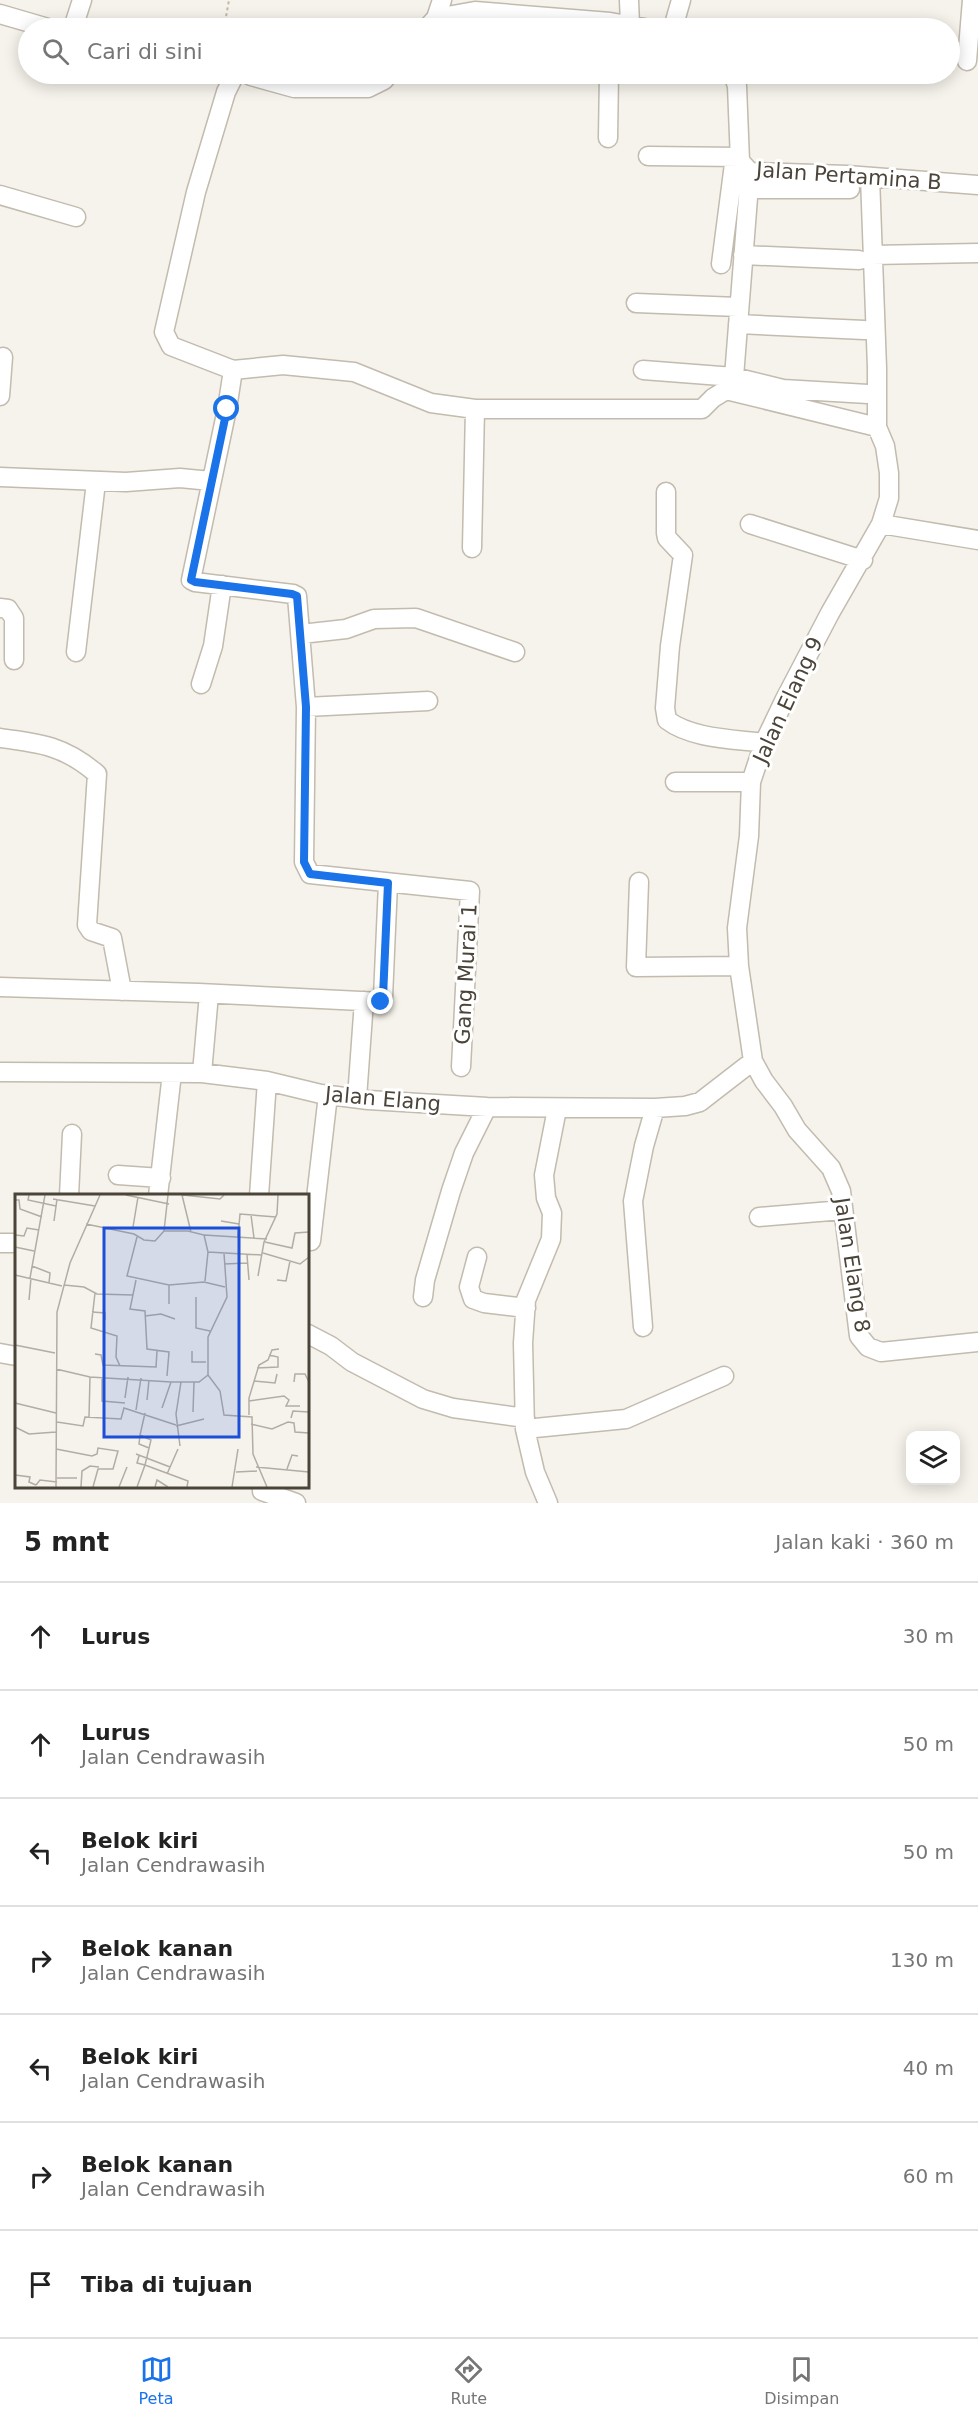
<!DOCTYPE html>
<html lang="id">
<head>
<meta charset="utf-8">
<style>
  body { margin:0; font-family:"DejaVu Sans",sans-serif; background:#f2f2f2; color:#222 }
  .controls { position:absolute; right:18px; bottom:18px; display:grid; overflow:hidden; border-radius:12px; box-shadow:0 3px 15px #0003 }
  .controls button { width:54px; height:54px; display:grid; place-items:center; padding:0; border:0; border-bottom:2px solid #e0e0e0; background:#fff; color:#222; font:30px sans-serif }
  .stop { position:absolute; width:18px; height:18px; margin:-14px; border:4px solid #1a73e8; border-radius:50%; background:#fff }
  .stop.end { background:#1a73e8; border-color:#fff; box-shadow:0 2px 6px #0008 }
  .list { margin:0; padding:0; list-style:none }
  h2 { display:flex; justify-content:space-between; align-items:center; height:78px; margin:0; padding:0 24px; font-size:26px }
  h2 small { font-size:20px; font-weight:400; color:#767676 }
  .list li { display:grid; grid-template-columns:39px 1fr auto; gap:18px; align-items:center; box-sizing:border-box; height:108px; padding:0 24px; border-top:2px solid #e0e0e0 }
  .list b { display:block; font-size:22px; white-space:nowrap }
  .list p { margin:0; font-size:20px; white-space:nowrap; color:#767676 }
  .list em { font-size:20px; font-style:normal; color:#767676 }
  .icon { flex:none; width:33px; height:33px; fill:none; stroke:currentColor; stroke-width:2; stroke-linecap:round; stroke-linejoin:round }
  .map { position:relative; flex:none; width:978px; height:1503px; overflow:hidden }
  .search { position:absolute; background:#fff; box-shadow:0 3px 15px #0003; left:18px; right:18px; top:18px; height:66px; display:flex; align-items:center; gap:15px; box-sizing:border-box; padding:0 21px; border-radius:33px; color:#767676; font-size:22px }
  .sheet { height:834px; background:#fff }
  nav { display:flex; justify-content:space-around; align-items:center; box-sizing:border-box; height:84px; border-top:2px solid #e0e0e0; background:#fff; font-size:16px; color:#767676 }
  nav a { display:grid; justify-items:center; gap:3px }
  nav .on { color:#1a73e8 }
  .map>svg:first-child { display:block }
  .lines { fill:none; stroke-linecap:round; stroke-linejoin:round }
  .minor-casing { stroke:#c2bbae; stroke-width:21 }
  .path { stroke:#c4b79f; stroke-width:2; stroke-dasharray:3 3; stroke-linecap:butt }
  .minor { stroke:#fff; stroke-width:18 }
  .route { stroke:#1a73e8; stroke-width:8 }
  .labels { text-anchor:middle; stroke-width:6; stroke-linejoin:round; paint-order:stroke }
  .street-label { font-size:21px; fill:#4b4439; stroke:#fff }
  .inset-road { fill:none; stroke:#b2ada4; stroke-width:1.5 }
  .view { fill:#1d4ed8; fill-opacity:0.15; stroke:#1d4ed8; stroke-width:3 }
  .inset-edge { fill:none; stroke:#4b4439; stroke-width:3 }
</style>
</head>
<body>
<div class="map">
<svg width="978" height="1503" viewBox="0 0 978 1503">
  <rect width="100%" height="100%" fill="#f6f3ec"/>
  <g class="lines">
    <!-- minor casing -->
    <g class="minor-casing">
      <path id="minor" d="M629,0l1,25
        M0,14l48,14
        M436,18l6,-18
        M73,28l9,-28
        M427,28l9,-10 39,-7 135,11 35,6
        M673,28l8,-28
        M967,61l5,-61
        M235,74l-9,18 -30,100 -32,140 7,14 62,24 50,-5 71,7 77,31 44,6h227l11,-11 13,-8 151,37
        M248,74l3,2 43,12h74l16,-8 5,-6
        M733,74l4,12 3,75 10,11 97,3 131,10
        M608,138l1,-64
        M648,156l92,1
        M870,177l7,191v59l8,19 4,27v25l-8,26 -51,89 -45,86 -21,44 -13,39 -2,54 -12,92 2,38 14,95 11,20 19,25 14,24 34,38 10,23 18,145 9,11 13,5 97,-10
        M749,189h101
        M0,195l76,22
        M743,255l116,5
        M872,255l106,-2
        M721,264l13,-100 6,-3
        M636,303l102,4
        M738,324l126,6
        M233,370l-6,39 -36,171 4,2 98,12 4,2 9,111 -2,155 6,12 160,17 -9,176
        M643,370l91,7 49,12 85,5
        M734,377l16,-205
        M0,396l3,-39
        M0,477l126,5 54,-4 31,3
        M666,492v41l1,5 16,17 -13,91 -5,62 2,12c25,19 67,19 97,23
        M750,524l113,36
        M881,524l97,16
        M472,548l3,-139
        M0,608l8,1 6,9v42
        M301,634l45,-5 28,-10 42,-1 99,34
        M76,652l20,-170
        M201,684l12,-38 9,-61
        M306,707l122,-6
        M0,738c40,5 65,8 97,36l-10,151 4,6 21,7 10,53
        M675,782h76
        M639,882l-3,85 103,-1
        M0,987l199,6 182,9 2,-5 5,-114
        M0,1072l202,1 65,8 54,13 47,6 119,7 168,1 30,-2 15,-4 53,-41
        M202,1073l7,-79
        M357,1098l7,-97
        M118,1175l43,3
        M69,1196l3,-62
        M158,1196l14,-123
        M259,1196l8,-115
        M759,1217l84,-7
        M311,1241l17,-146
        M0,1243h16
        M477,1257l-8,30 4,12 11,4 42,5
        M423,1297l2,-17 26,-89 13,-38 23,-46
        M643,1327l-10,-126 11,-55 11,-38
        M308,1334l23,12 21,16 71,37 30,9 72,10
        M0,1353l16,3
        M525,1429l101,-10 98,-43
        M262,1486v5l34,12
        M548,1503l-13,-31 -10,-43 -2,-86 3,-43 25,-61 1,-26 -6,-15 -2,-23 13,-66"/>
    </g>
    <!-- path -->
    <path class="path" d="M224,28l5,-28
      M185,78l1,-4"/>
    <!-- minor -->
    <use href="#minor" class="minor"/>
  </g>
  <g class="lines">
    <!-- route -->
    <path class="route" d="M227,409l-36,171 4,2 97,12 5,2 9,111 -2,155 6,12 78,9 -5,114 -2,5"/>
  </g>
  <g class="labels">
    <!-- street labels -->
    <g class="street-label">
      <text transform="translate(849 176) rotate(4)" y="7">Jalan Pertamina B</text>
      <text transform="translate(788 700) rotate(-65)" y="7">Jalan Elang 9</text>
      <text transform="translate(466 974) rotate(-87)" y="7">Gang Murai 1</text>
      <text transform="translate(383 1099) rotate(5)" y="7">Jalan Elang</text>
      <text transform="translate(852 1265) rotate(81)" y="7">Jalan Elang 8</text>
    </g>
  </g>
  <!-- overview -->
  <g transform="translate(15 1194)">
    <rect width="294" height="294" fill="#f6f3ec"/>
    <path class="inset-road" d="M14,1l-1,5 28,6M111,1l43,9M167,1l9,37M168,1l37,4 4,-4M38,5l42,7M0,6h4l1,9 22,8M236,21l3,23M39,27l3,-22M206,27l18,3M71,30l48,10 10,6 11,1 9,-10h24l16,4 4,17 54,3M118,33l5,-30M149,37l4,-36M0,41l9,1 3,-8 12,2M189,41l63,4M122,43l-10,39 42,9 35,-3 21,5M223,43l2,-23 36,3M250,48l27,6 3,-15 14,-1M0,53l19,4M209,59l3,44 -19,40v38l12,16 4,24 28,2 1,37 14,33M248,59l37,11 9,-7M232,61l2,25M209,70l23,-1M17,72l18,7 -1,10M0,81l47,11M243,82l6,-34 13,-28 1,-19M15,84l15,-83M121,86l-6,29 15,2 2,38 22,3 -2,24M262,86l9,1 4,-20M190,87l3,-29M49,91l20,2 13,7 36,1M80,99l-4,35 26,8 -1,21 4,9M181,103v31l14,3M14,106l2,-22M154,110v-19M77,118l13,1v7M130,122l16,-2 14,5M0,151l40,8M177,157v11h14M80,160l6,1 2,10 53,2 1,-16M242,174l21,-1v-10l-9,-2M41,175l34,8 81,5h28l9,-7M87,183v24l23,2M239,187l21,2 2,-9M279,188l1,-8h10l4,8M110,204l3,-21M132,206l2,-20M234,207l35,-5 5,4 -3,6h14M0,209l41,10M147,214l9,-26M121,216l5,-32M178,218l1,-30M234,221v-17l10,-33 9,-5 4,-10 7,-1M74,223l1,-40M276,224l2,-7 16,1M42,228l26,4 2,-9 36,2 3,-11 52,17M236,230l21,5 16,-7 6,1 1,9 14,1M161,232l28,-7M0,233l14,7 27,-2M125,241l-1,9 10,4M165,252l-4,-32 5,-32M41,255l36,7 5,-2 1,-6 20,3 -5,18h-15l-5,18M121,260l34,13M124,262l-2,7 8,2 6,-25 -11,-5 5,-22M241,273l53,5M272,275l5,-14 6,1M221,278l21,-1M152,280l11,-25M0,281l15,2 -1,5 7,3M42,284h20M21,291l4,-5 17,2M41,293l1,-175 13,-49 30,-68M66,293l1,-16 8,-5 9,1M104,293l8,-20M122,293l8,-22 43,16 -1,6M140,293l2,-7 11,7M217,293l6,-38"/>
    <path class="view" d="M89,34h135v209h-135z"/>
    <rect width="294" height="294" class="inset-edge"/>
  </g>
</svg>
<div class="controls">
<button><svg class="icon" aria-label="layers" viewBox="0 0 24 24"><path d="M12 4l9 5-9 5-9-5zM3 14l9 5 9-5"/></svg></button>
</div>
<div class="stop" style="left:227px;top:409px"></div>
<div class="stop end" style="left:381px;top:1002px"></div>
<div class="search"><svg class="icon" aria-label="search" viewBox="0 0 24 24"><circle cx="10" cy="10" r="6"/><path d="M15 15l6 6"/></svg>Cari di sini</div>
</div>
<section class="sheet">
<h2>5 mnt<small>Jalan kaki · 360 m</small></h2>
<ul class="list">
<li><svg class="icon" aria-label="ahead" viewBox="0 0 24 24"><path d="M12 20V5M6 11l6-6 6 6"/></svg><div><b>Lurus</b></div><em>30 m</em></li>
<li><svg class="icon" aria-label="ahead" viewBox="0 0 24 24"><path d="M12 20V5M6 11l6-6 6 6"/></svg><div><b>Lurus</b><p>Jalan Cendrawasih</p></div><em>50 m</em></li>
<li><svg class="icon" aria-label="left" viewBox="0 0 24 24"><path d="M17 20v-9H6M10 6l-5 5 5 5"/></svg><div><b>Belok kiri</b><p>Jalan Cendrawasih</p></div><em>50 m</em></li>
<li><svg class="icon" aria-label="right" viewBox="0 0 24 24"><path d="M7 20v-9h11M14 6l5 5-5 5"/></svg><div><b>Belok kanan</b><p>Jalan Cendrawasih</p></div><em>130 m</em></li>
<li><svg class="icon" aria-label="left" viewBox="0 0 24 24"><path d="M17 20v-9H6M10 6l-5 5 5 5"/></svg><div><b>Belok kiri</b><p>Jalan Cendrawasih</p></div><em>40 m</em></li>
<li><svg class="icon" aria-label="right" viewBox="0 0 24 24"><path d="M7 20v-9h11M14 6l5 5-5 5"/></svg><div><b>Belok kanan</b><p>Jalan Cendrawasih</p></div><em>60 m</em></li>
<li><svg class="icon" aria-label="arrive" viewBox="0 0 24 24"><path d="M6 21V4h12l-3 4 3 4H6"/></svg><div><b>Tiba di tujuan</b></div></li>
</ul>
</section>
<nav>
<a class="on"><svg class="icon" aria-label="map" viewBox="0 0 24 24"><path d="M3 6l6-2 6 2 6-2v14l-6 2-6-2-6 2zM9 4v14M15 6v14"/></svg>Peta</a>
<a><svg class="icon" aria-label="directions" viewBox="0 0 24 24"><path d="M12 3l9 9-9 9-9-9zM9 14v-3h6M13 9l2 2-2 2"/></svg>Rute</a>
<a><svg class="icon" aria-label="saved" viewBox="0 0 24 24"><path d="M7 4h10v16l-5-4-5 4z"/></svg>Disimpan</a>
</nav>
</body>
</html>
